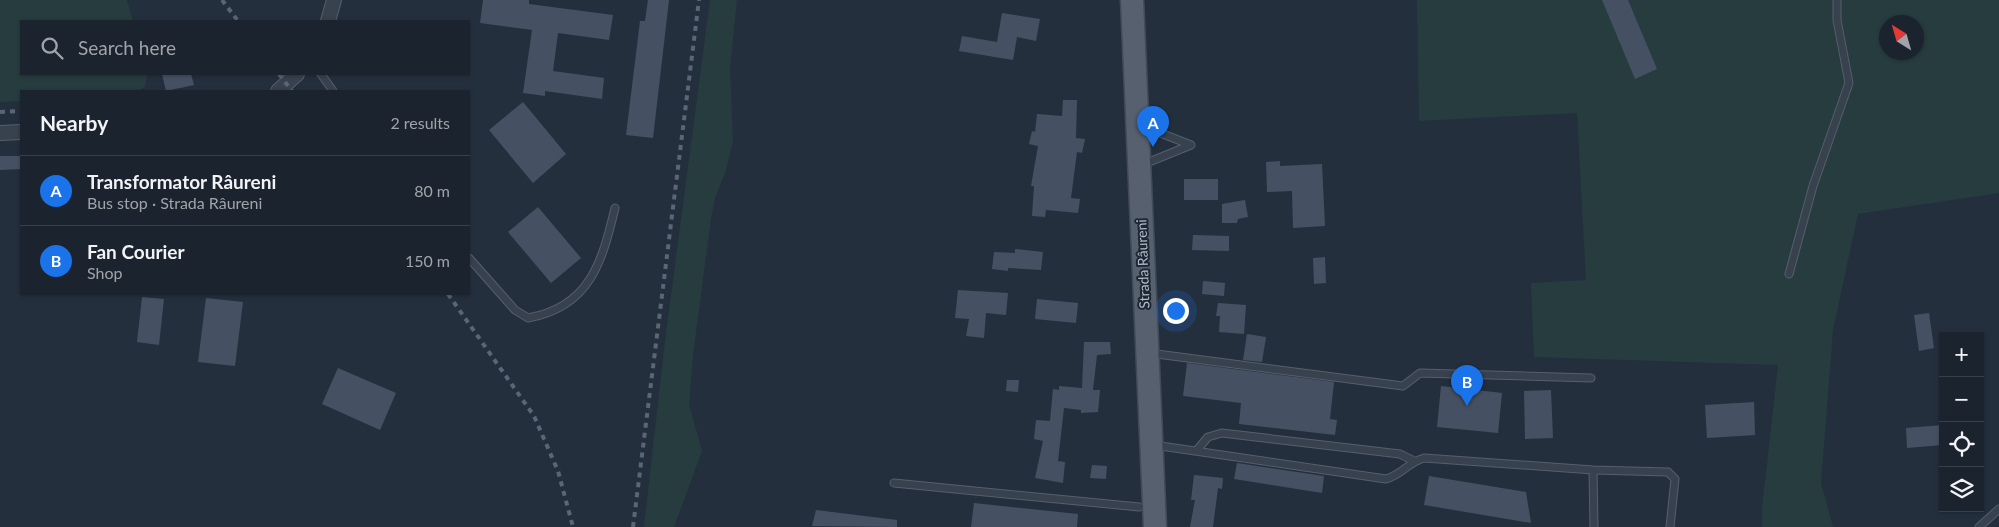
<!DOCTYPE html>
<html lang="en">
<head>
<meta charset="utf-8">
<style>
  body { margin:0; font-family:Lato,sans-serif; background:#242b36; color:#f1f3f6 }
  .controls { position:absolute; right:15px; bottom:15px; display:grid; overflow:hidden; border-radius:0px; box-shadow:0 1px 4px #0004 }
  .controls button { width:45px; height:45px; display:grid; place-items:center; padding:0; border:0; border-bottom:1px solid #39404a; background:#1b232e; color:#f1f3f6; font:25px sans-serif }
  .compass { position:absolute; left:1879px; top:15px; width:45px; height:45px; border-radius:50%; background:#1b232e; box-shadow:0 1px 4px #0004; rotate:323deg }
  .you { position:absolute; left:1175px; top:310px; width:18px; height:18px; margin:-12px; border:4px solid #fff; border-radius:50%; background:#1a73e8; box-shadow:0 0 0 8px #1a73e833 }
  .badge { display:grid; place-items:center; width:32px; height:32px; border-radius:50%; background:#1a73e8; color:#fff; font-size:16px; font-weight:700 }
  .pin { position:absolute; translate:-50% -41px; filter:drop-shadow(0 1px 2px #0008) }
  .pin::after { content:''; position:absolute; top:26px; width:18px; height:15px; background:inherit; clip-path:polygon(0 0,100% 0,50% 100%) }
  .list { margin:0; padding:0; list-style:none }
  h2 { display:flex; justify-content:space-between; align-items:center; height:65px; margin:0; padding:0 20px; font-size:21px }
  h2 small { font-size:16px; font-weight:400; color:#a0a4aa }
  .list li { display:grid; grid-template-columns:32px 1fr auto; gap:15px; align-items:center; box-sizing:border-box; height:70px; padding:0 20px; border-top:1px solid #39404a }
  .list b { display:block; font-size:19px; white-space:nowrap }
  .list p { margin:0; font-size:16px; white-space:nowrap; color:#a0a4aa }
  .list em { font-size:16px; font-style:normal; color:#a0a4aa }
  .icon { flex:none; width:28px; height:28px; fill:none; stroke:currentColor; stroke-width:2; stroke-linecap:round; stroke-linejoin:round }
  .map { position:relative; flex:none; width:1999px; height:527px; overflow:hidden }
  .search { position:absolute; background:#1b232e; box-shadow:0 1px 4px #0004; left:20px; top:20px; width:450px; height:55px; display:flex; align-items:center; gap:12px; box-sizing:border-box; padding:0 18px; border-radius:0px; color:#a0a4aa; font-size:19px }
  .panel { position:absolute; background:#1b232e; box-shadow:0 1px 4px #0004; left:20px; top:90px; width:450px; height:205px; border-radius:0px }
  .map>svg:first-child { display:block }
  .green { fill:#263c3f; fill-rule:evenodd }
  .building { fill:#455162 }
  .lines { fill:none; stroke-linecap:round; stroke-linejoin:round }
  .lane-casing { stroke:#565f6c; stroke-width:9 }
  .street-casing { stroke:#565f6c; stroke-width:16 }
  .primary-casing { stroke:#414a57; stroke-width:25 }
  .lane { stroke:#38414e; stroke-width:7 }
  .street { stroke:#38414e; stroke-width:14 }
  .primary { stroke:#56606e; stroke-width:22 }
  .rail { stroke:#5a6575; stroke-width:4; stroke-dasharray:5 5; stroke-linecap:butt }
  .labels { text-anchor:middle; stroke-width:4; stroke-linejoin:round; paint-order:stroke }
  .street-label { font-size:14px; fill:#b4bcc9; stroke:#1d2633 }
</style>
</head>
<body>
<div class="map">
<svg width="1999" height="527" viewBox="0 0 1999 527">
  <rect width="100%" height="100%" fill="#242f3e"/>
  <!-- green -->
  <path class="green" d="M0,0h127l6,21h-112v53h126l-2,13 -7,4h-117v10l-21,1z
    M710,0h27l-7,69 3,73 -8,31 -10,25 -4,20 -18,138 -4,48 13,47 -28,76h-30l21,-186z
    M1417,0h582v193l-141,21 -25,116 -12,153 12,44h-71v-19l16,-143 -244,-8 -3,-74 55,-3 -9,-167 -158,8zM1886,22h30v30h-30z"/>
  <!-- building -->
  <path class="building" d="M483,0h46v4l84,11 -4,25 -51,-7 -5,38 51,7 -2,21 -57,-8v5l-22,-3 9,-63 -52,-7z
    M648,0h21l-16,138 -27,-3 14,-114h5z
    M1602,0h26l29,69 -22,10z
    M1002,13l38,6 -4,22 -19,-4 -4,23 -54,-9 3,-15 35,6z
    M162,74h29l3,11 -28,6z
    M1063,100h14l-1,38 9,1 -3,14 -5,-1 -6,46 9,1 -2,14 -32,-3 -1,7 -13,-1 2,-30h-3l7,-40 -9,-2 3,-13 3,1 2,-18 25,2z
    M523,102l43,52 -33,29 -44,-53z
    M0,156h21v13l-21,1z
    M1280,161v5l42,-2 3,62 -32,2 -1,-37 -25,1 -1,-30z
    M1184,179h34v21h-34z
    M1245,200l3,17 -10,2 -1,4h-15v-19z
    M538,207l43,51 -30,25 -43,-51z
    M1193,235l36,1v15l-37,-1z
    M1015,249l28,3 -2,18 -33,-2v3l-16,-2 2,-17 21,1z
    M1325,257l1,26 -12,1 -1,-26z
    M1203,281l22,2 -1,13 -22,-2z
    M958,290l50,3 -2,22 -20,-2 -2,25 -18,-2 3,-17 -14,-1z
    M142,297l22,2 -5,46 -22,-3z
    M206,298l37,4 -8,64 -37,-4z
    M1037,299l41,4 -2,20 -41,-4z
    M1218,303l28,2 -2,29 -25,-2 1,-16h-4z
    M1929,313l5,35 -15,3 -5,-36z
    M1247,334l19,3 -4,25 -19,-2z
    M1084,342h26l1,12 -14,1 -4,35h7l-2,22 -17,1v-3l-17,-2 -6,53 7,1 -2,21 -28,-5 8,-37 -9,-2 2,-19 14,1 3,-32 6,1v-4l23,2z
    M1187,363l147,19 -4,37 7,1 -2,15 -96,-11 2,-21 -58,-7z
    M338,368l58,25 -16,37 -58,-26z
    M1007,380h12l-1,12 -12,-1z
    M1441,386l61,7 -4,40 -61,-6z
    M1551,390l2,48 -28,1 -1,-48z
    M1754,402l1,33 -48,3 -2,-33z
    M1943,425v20l-36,3 -1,-20z
    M1237,463l87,13 -2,17 -88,-14z
    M1092,465l15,1 -1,13 -16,-1z
    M1194,475l29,3 -1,11 -4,-1 -5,39h-23l5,-27h-4z
    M1429,476l97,16 5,31 -107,-18z
    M974,503l104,11 -1,13h-106z
    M816,510l81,10v7l-85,-1z"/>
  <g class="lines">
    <!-- lane casing -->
    <g class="lane-casing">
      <path id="lane" d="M321,74l12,17
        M1140,125l51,20
        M1144,164l47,-19
        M469,258l46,52 13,8c62,-11 74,-56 87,-110
        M1789,274l24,-88 36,-103 -12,-63v-20
        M1149,353l254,33 17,-13 171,5
        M1154,445l232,34c17,-5 21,-16 38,-21l169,12 75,2 7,7 -5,48
        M1197,450l11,-13 14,-4 178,21 14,7
        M1593,470l1,57
        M894,483l245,24
        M1979,527l20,-18"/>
    </g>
    <!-- street casing -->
    <g class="street-casing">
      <path id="street" d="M328,21l6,-21
        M278,91l19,-17
        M0,133l21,-1"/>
    </g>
    <!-- primary casing -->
    <g class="primary-casing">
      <path id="primary" d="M1132,0l23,527"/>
    </g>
    <!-- lane -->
    <use href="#lane" class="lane"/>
    <!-- street -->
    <use href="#street" class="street"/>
    <!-- primary -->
    <use href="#primary" class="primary"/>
    <!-- rail -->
    <path class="rail" d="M222,0l16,21
      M279,74l13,17
      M0,112l21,-1
      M448,294l86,122 24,55 15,56
      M633,527l66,-527"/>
  </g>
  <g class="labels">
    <!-- street labels -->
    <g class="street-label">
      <text transform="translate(1143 264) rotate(-92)" y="5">Strada Râureni</text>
    </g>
  </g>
</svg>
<div class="controls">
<button>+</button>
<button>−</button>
<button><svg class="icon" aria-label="locate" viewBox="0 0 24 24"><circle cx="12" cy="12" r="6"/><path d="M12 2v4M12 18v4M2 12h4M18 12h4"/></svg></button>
<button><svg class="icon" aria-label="layers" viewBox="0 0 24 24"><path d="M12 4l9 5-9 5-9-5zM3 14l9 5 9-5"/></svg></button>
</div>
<svg class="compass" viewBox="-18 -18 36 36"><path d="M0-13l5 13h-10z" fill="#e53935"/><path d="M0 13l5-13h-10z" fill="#a0a4aa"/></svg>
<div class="you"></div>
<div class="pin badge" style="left:1153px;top:147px">A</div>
<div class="pin badge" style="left:1467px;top:406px">B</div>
<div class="search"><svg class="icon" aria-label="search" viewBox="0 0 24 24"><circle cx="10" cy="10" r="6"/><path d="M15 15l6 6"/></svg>Search here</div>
<section class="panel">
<h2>Nearby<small>2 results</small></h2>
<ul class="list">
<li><span class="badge">A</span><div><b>Transformator Râureni</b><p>Bus stop · Strada Râureni</p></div><em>80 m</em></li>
<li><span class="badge">B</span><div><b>Fan Courier</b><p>Shop</p></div><em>150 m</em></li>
</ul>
</section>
</div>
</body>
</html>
